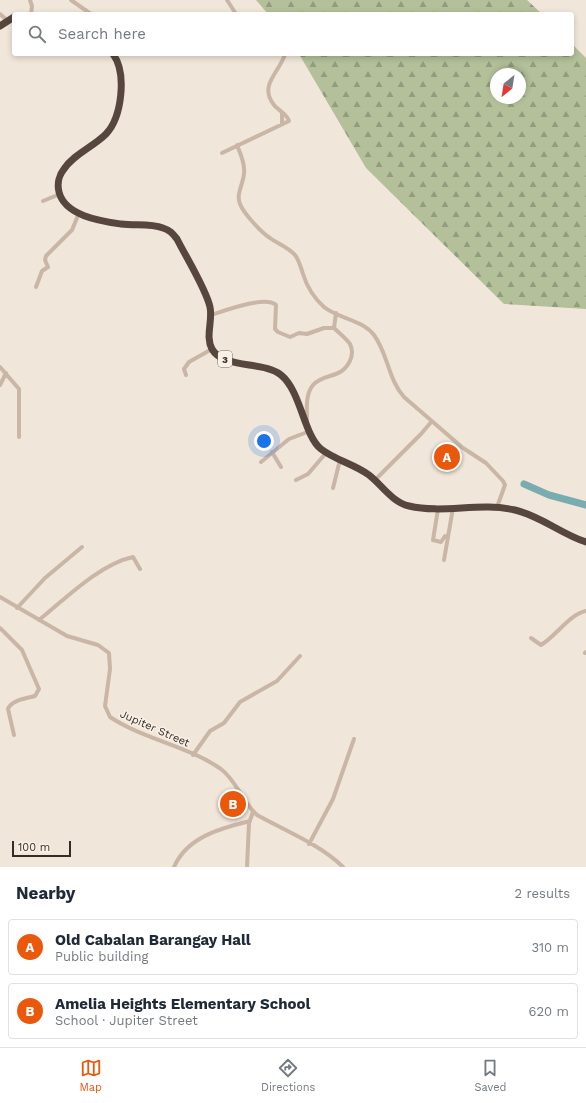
<!DOCTYPE html>
<html lang="en">
<head>
<meta charset="utf-8">
<style>
  body { margin:0; font-family:"Work Sans",sans-serif; background:#f2f2f3; color:#1f2937 }
  .compass { position:absolute; left:490px; top:68px; width:36px; height:36px; border-radius:50%; background:#fff; box-shadow:0 2px 6px #0003; rotate:210deg }
  .scale { position:absolute; left:12px; bottom:10px; width:59px; box-sizing:border-box; padding-left:4px; border:2px solid #352c27; border-top:0; font-size:11px; line-height:14px; white-space:nowrap; color:#352c27; -webkit-text-stroke:3px #f9f0e6; paint-order:stroke }
  .you { position:absolute; left:264px; top:441px; width:14px; height:14px; margin:-10px; border:3px solid #fff; border-radius:50%; background:#1a73e8; box-shadow:0 0 0 6px #1a73e833 }
  .badge { display:grid; place-items:center; width:26px; height:26px; border-radius:50%; background:#ea580c; color:#fff; font-size:13px; font-weight:700 }
  .pin { position:absolute; translate:-50% -50%; border:2px solid #fff; box-shadow:0 1px 4px #0006 }
  .list { margin:0; padding:0; list-style:none }
  h2 { display:flex; justify-content:space-between; align-items:center; height:52px; margin:0; padding:0 16px; font-size:17px }
  h2 small { font-size:13px; font-weight:400; color:#747a83 }
  .list li { display:grid; grid-template-columns:26px 1fr auto; gap:12px; align-items:center; box-sizing:border-box; height:56px; margin:0 8px 8px; padding:0 8px; border:1px solid #e0e1e3; border-radius:4px }
  .list b { display:block; font-size:15px; white-space:nowrap }
  .list p { margin:0; font-size:13px; white-space:nowrap; color:#747a83 }
  .list em { font-size:13px; font-style:normal; color:#747a83 }
  .icon { flex:none; width:22px; height:22px; fill:none; stroke:currentColor; stroke-width:2; stroke-linecap:round; stroke-linejoin:round }
  .map { position:relative; flex:none; width:586px; height:867px; overflow:hidden }
  .search { position:absolute; background:#fff; box-shadow:0 2px 6px #0003; left:12px; right:12px; top:12px; height:44px; display:flex; align-items:center; gap:10px; box-sizing:border-box; padding:0 14px; border-radius:4px; color:#747a83; font-size:15px }
  .sheet { height:180px; background:#fff }
  nav { display:flex; justify-content:space-around; align-items:center; box-sizing:border-box; height:56px; border-top:1px solid #e0e1e3; background:#fff; font-size:11px; color:#747a83 }
  nav a { display:grid; justify-items:center; gap:2px }
  nav .on { color:#ea580c }
  .map>svg:first-child { display:block }
  .forest { fill:url(#forest-firs); fill-rule:evenodd }
  .lines { fill:none; stroke-linecap:round; stroke-linejoin:round }
  .river { stroke:#79acae; stroke-width:7 }
  .street { stroke:#c9b6a6; stroke-width:4 }
  .highway { stroke:#56463e; stroke-width:7 }
  .labels { text-anchor:middle; stroke-width:3; stroke-linejoin:round; paint-order:stroke }
  .shield { fill:#f9f0e6; stroke:#706760; stroke-width:1 }
  .shield-label { font-size:10px; font-weight:bold; fill:#352c27 }
  .street-label { font-size:11px; fill:#352c27; stroke:#f9f0e6 }
</style>
</head>
<body>
<div class="map">
<svg width="586" height="867" viewBox="0 0 586 867">
  <defs>
    <pattern id="forest-firs" width="22" height="20" patternUnits="userSpaceOnUse"><rect width="22" height="20" fill="#b3c09a"/><path d="M5 1l3.5 6h-7zM16 11l3.5 6h-7z" fill="#929c7e"/></pattern>
  </defs>
  <rect width="100%" height="100%" fill="#f1e6da"/>
  <!-- forest -->
  <path class="forest" d="M256,0h271l15,14h-274z
    M572,44l14,14v251l-82,-5 -138,-136 -67,-114h273zM496,74h24v24h-24z"/>
  <g class="lines">
    <!-- river -->
    <path class="river" d="M524,484l25,11 37,10"/>
    <!-- street -->
    <path class="street" d="M30,0l2,6 -1,8
      M71,0l20,14
      M227,0l9,14
      M0,14l7,6
      M282,113v11
      M237,145c3,8 7,16 7,24 2,11 -9,24 -4,35 4,10 21,28 30,34 8,6 18,9 25,17 4,5 6,13 8,19 4,13 11,24 21,33 15,12 37,12 50,28 14,19 14,44 30,62l59,51 23,15 17,18 2,4 -8,22
      M222,153l67,-32c-1,-6 -11,-11 -15,-16 -16,-20 6,-33 11,-51
      M43,201l17,-7
      M36,287l6,-16 6,-4 -3,-7 1,-4 26,-26 7,-17
      M211,315c13,-4 55,-20 65,-10l-1,24 3,3 12,5 9,-4 8,1 17,-6h10c5,5 12,10 16,16 6,12 -3,26 -14,30 -8,3 -17,4 -23,11 -8,10 -6,24 -6,36
      M334,328l2,-15
      M0,367l19,22v48
      M186,375l-2,-6 5,-7 23,-13
      M0,385l6,-12
      M272,452l9,15
      M261,462l28,-23 21,-8
      M296,480l12,-6 18,-21
      M375,480l46,-46 11,-13
      M333,488l7,-28
      M438,509l-5,31 8,2 4,-6
      M444,560l9,-52
      M0,597l67,39 31,9 11,8 1,16 -5,37 5,11c33,22 78,29 111,52 16,12 21,33 36,46 27,15 64,30 86,52
      M17,608l28,-30 37,-31
      M39,620c26,-21 61,-56 94,-63l7,12
      M0,628l22,22 17,39 -4,7c-8,2 -24,4 -27,13l6,26
      M531,638l10,7c15,-9 29,-31 45,-34
      M585,653l1,-1
      M193,755l17,-24 14,-8 16,-21 37,-21 23,-25
      M309,844l24,-45 21,-60
      M174,867c13,-30 47,-39 76,-46
      M247,867l2,-44 4,-11"/>
    <!-- highway -->
    <path class="highway" d="M0,26l14,-9
      M113,54c14,19 9,63 -7,80 -13,13 -32,20 -42,35 -5,6 -7,15 -5,23 6,24 42,29 62,32 14,2 29,-1 42,4 7,2 10,6 14,11 9,18 29,50 33,68 3,14 -5,29 2,42 11,20 52,12 69,26 20,16 23,61 40,74 14,11 33,15 48,26 13,10 23,27 40,31 34,8 71,-4 106,4 26,6 46,24 71,32"/>
  </g>
  <g class="labels">
    <!-- shield labels -->
    <rect class="shield" x="218" y="351" width="14" height="16" rx="3"/>
    <g class="shield-label">
      <text x="225" y="363">3</text>
    </g>
    <!-- street labels -->
    <g class="street-label">
      <text transform="translate(155 728) rotate(24)" y="4">Jupiter Street</text>
    </g>
  </g>
</svg>
<svg class="compass" viewBox="-18 -18 36 36"><path d="M0-13l5 13h-10z" fill="#e53935"/><path d="M0 13l5-13h-10z" fill="#747a83"/></svg>
<div class="scale">100 m</div>
<div class="you"></div>
<div class="pin badge" style="left:447px;top:457px">A</div>
<div class="pin badge" style="left:233px;top:804px">B</div>
<div class="search"><svg class="icon" aria-label="search" viewBox="0 0 24 24"><circle cx="10" cy="10" r="6"/><path d="M15 15l6 6"/></svg>Search here</div>
</div>
<section class="sheet">
<h2>Nearby<small>2 results</small></h2>
<ul class="list">
<li><span class="badge">A</span><div><b>Old Cabalan Barangay Hall</b><p>Public building</p></div><em>310 m</em></li>
<li><span class="badge">B</span><div><b>Amelia Heights Elementary School</b><p>School · Jupiter Street</p></div><em>620 m</em></li>
</ul>
</section>
<nav>
<a class="on"><svg class="icon" aria-label="map" viewBox="0 0 24 24"><path d="M3 6l6-2 6 2 6-2v14l-6 2-6-2-6 2zM9 4v14M15 6v14"/></svg>Map</a>
<a><svg class="icon" aria-label="directions" viewBox="0 0 24 24"><path d="M12 3l9 9-9 9-9-9zM9 14v-3h6M13 9l2 2-2 2"/></svg>Directions</a>
<a><svg class="icon" aria-label="saved" viewBox="0 0 24 24"><path d="M7 4h10v16l-5-4-5 4z"/></svg>Saved</a>
</nav>
</body>
</html>
